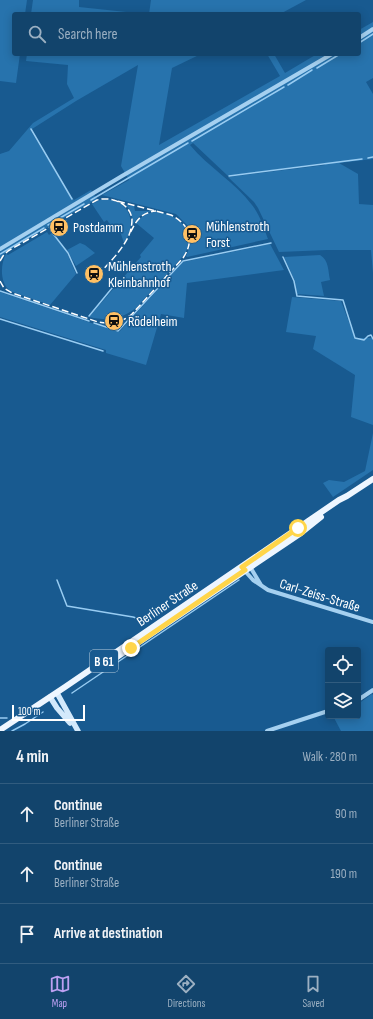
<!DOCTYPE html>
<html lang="en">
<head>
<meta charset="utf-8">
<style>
  body { margin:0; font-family:"Sofia Sans Condensed",sans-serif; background:#1f4e74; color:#f1f3f6 }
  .controls { position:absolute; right:12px; bottom:12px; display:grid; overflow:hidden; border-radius:4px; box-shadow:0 2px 10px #0003 }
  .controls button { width:36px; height:36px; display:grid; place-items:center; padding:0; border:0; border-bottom:1px solid #315c7f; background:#12446c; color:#f1f3f6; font:20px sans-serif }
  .scale { position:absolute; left:12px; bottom:10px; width:73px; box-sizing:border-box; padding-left:4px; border:2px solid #fff; border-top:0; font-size:11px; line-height:14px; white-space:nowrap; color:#fff; -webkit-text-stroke:3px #185a90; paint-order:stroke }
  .stop { position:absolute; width:12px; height:12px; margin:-9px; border:3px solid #ffd54a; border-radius:50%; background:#fff }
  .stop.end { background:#ffd54a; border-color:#fff; box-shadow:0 1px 4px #0008 }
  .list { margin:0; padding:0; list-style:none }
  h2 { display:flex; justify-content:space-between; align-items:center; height:52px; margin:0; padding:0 16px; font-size:17px }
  h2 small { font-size:13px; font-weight:400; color:#9cb0c2 }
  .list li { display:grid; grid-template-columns:26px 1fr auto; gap:12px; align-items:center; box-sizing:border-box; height:60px; padding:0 16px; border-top:1px solid #315c7f }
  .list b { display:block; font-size:15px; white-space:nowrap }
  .list p { margin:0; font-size:13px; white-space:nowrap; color:#9cb0c2 }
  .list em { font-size:13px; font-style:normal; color:#9cb0c2 }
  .icon { flex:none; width:22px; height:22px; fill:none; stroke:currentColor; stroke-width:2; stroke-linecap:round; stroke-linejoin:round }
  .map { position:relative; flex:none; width:373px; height:731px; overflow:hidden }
  .search { position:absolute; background:#12446c; box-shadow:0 2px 10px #0003; left:12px; right:12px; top:12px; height:44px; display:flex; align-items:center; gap:10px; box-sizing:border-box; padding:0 14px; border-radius:4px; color:#9cb0c2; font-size:15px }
  .sheet { height:232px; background:#12446c }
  nav { display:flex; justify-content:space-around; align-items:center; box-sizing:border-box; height:56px; border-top:1px solid #315c7f; background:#12446c; font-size:11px; color:#9cb0c2 }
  nav a { display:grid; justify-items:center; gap:2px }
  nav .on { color:#bca0f2 }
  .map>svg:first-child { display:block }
  .green { fill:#2773ad }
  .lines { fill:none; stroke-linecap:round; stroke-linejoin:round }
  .stream { stroke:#98ccf2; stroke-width:1.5 }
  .street { stroke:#a5d0f0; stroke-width:4 }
  .secondary { stroke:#d3e9fb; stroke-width:5.5 }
  .primary { stroke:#eef6ff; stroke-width:6 }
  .rail { stroke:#fff; stroke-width:1.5; stroke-dasharray:7 3; stroke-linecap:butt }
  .route { stroke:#ffd54a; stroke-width:5 }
  .labels { text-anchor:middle; stroke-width:3; stroke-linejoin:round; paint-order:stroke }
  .shield { fill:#185a90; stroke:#bacede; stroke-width:1 }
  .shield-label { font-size:13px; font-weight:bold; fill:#fff }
  .poi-label { font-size:14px; fill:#fff; stroke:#185a90; text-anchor:start }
  .street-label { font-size:14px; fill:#fff; stroke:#185a90 }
</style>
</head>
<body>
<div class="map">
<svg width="373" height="731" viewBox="0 0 373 731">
  <rect width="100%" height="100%" fill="#185a90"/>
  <!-- green -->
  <path class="green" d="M0,0h27l-2,14h-11v40h6l-4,29 -16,-2z
    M33,0h46v7l66,7h-114z
    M151,0h155l-26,14h-131z
    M373,22v56l-7,4 7,12v65l-34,4 19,11 1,30 14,1v68l-2,-23h-44l-48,2 -21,-44 -4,-6 -26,-25 97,-12 -1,-2 -96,13 -35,-33 -3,2c18,22 45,37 62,60 8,10 12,23 16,34l-81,18 -1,-1 4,-10 1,-8 4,-2 -4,-5 1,-1 -16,-16 -74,-19 27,-15 -8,-14 17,-101 -62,36 -44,28 -1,2 40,67 1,-1 2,3 17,-10 6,9 -89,51 -8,9v-105l9,-3 24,-28 41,-25 -7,-14 1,-19 -42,-4 1,-7h174l-29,14 -13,77 121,-69 -13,-22h7l11,19 32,-19h42v-24z
    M100,200c28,-4 39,22 24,43l-3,-9 -8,-5 -6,-9 -3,2 -12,-18z
    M126,205h1l7,1 1,5h19c-12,2 -16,5 -22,15 2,-8 -1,-15 -6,-21z
    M154,212c15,0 34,10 35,27 1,6 -2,11 -5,16l-48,53c-16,12 -28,13 -47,9l52,-60 -1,-2 14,-17 -18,-15c4,-6 10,-9 18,-11z
    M47,232l2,3 3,-2 15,20 9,21 -26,31 -40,-14c-10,-8 -10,-26 -4,-37l2,1z
    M80,243l5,2 10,8 -19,13 -9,-16z
    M270,244l14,26 -97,13 -3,35 -23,-4 -15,51 -40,-12v-3l-106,-33v-25l118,40 2,-1 63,-69z
    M320,255c9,5 8,16 10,25l-9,2 3,14 -27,-2 -2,-13 -11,-24z
    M292,297l49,4 14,37h18v87l-22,-8 4,-42 -42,-26 3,-13 -30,-4z
    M373,433v37l-40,27 -10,-14 6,-3 15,2 21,-11z
    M372,694l1,1v36h-32l-8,-15h25v-12z"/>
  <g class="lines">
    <!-- stream -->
    <path class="stream" d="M359,43l14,-9
      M317,68l23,-14
      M288,85l24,-15
      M31,129l41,70
      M192,141l92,-54
      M368,158l5,-1
      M229,176l133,-17
      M91,200l97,-57
      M48,225l36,-21
      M51,231l17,22 9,20
      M0,254l44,-26
      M283,257l11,24 3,15 46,4 12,38 9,2 4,-4 3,-1 2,4
      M0,291l89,30
      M89,316l28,-34
      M0,319l103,32
      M94,323l24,8 1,-1 64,-69 88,-18
      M57,580l10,26 66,11 3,1 4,4
      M72,693l167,-113
      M0,718h7
      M12,731l13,-7 18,-12"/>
    <!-- street -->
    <path class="street" d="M359,38l14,-9
      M0,249l122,-73 210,-122
      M249,565l12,20
      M244,570l9,10 15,10 105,32
      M358,700l15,-10
      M267,731l61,-20"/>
    <!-- secondary -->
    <path class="secondary" d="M57,693l21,38
      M50,697l7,11 13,15"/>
    <!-- primary -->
    <path class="primary" d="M111,661l190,-128 20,-16
      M0,730l65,-43 274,-187 8,-4 26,-17"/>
    <!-- rail -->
    <path class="rail" d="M0,261l3,-5 5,-5 89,-51c14,-4 33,3 35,19 0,6 -1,11 -3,16 7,-13 10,-22 27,-24
      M0,281l4,7 8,5 86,29c13,2 23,1 34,-8l51,-56c12,-18 7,-33 -12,-43l-58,-15
      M91,282c13,-14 30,-29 38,-47"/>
  </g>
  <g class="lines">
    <!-- route -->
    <path class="route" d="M131,648l114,-78 -3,-3 56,-39"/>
  </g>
  <!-- icons -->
  <defs>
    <g id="station-disc" transform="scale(1)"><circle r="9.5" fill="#ffc064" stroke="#185a90"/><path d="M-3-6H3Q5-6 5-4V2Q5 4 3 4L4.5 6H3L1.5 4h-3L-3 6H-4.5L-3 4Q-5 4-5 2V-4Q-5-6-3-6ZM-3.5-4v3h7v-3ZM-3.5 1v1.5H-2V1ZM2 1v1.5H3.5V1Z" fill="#111"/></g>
  </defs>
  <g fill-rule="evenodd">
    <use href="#station-disc" x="59" y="227"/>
    <use href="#station-disc" x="192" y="234"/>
    <use href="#station-disc" x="94" y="274"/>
    <use href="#station-disc" x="114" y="321"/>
  </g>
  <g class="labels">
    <!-- shield labels -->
    <rect class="shield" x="90" y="650" width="28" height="22" rx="3"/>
    <g class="shield-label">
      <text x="104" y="666">B 61</text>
    </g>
    <!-- poi labels -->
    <g class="poi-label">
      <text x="206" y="231">Mühlenstroth<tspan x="206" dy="16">Forst</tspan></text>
      <text x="73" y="232">Postdamm</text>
      <text x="108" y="271">Mühlenstroth<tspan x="108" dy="16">Kleinbahnhof</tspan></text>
      <text x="128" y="326">Rödelheim</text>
    </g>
    <!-- street labels -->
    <g class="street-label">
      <text transform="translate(320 595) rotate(17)" y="5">Carl-Zeiss-Straße</text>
      <text transform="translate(167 603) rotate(-34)" y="5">Berliner Straße</text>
    </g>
  </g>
</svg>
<div class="controls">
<button><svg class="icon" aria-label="locate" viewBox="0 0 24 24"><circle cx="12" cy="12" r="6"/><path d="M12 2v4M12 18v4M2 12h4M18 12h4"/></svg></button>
<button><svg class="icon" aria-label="layers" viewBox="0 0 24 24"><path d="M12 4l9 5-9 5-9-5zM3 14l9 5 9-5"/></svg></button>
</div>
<div class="scale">100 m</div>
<div class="stop" style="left:298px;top:528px"></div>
<div class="stop end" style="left:131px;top:648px"></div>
<div class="search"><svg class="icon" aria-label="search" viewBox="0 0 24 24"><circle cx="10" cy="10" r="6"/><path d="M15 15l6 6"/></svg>Search here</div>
</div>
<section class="sheet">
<h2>4 min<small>Walk · 280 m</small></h2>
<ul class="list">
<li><svg class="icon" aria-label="ahead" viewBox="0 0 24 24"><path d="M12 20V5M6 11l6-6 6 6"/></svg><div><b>Continue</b><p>Berliner Straße</p></div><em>90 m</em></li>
<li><svg class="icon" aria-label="ahead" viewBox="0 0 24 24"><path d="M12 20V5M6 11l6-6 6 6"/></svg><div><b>Continue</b><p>Berliner Straße</p></div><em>190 m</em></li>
<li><svg class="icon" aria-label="arrive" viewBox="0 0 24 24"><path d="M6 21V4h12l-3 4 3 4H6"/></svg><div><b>Arrive at destination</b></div></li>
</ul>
</section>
<nav>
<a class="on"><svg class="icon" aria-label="map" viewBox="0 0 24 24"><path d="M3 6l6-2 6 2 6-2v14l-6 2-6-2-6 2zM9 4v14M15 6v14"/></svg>Map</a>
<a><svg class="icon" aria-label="directions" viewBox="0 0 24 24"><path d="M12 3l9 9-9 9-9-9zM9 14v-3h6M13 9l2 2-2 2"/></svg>Directions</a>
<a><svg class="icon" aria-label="saved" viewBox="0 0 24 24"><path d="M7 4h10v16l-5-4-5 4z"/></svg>Saved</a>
</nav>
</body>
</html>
